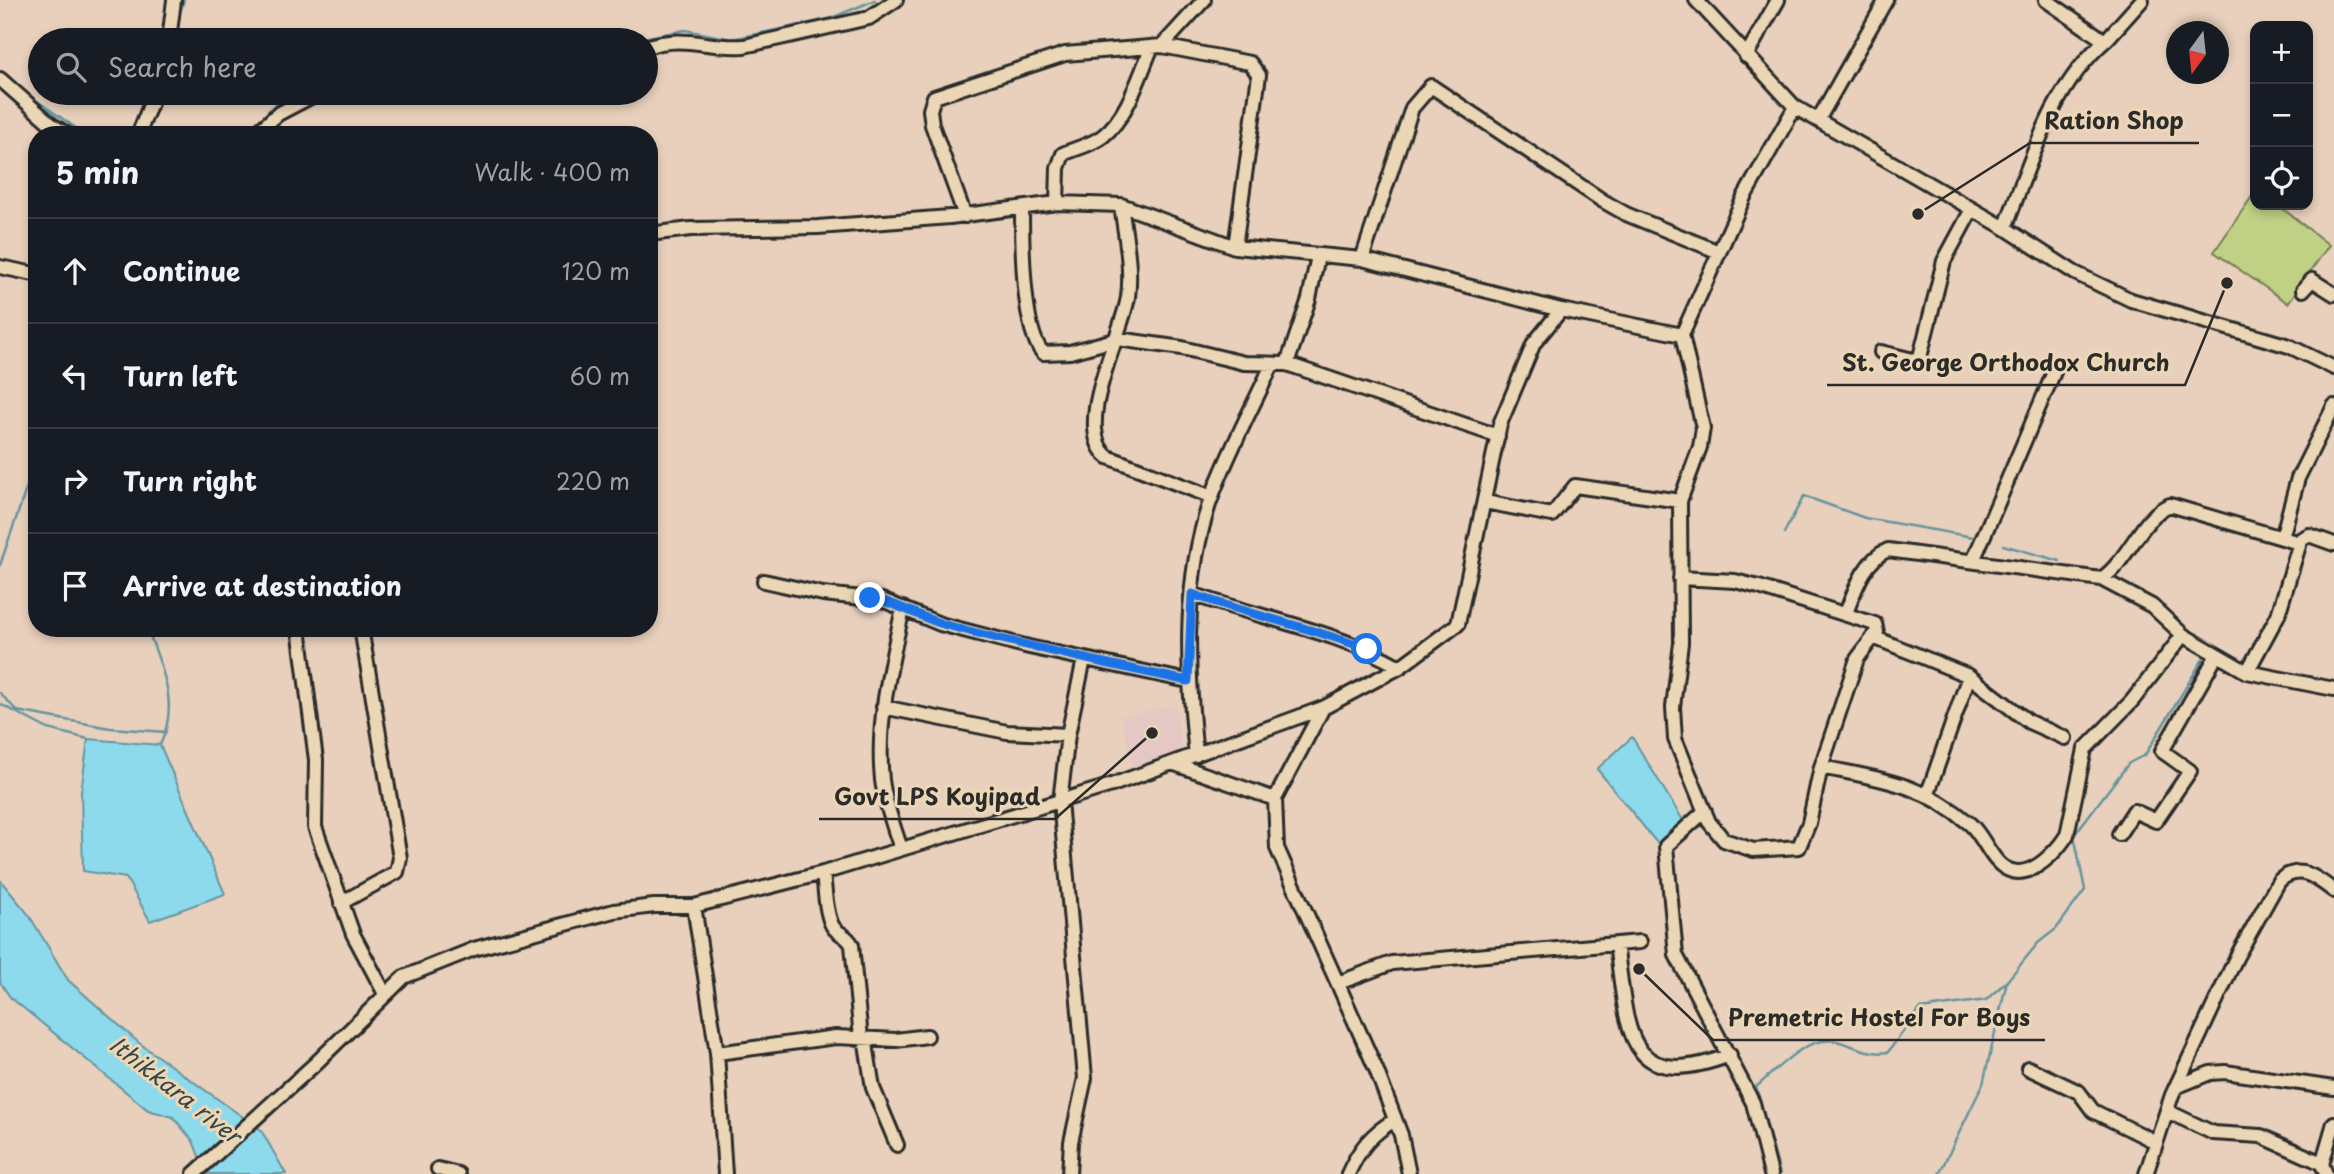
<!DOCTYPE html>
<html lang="en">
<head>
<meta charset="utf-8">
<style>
  body { margin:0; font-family:"Playpen Sans",sans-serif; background:#242831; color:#f1f3f6 }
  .controls { position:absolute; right:21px; top:21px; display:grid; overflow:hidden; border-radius:14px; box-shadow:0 4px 10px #0003 }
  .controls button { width:63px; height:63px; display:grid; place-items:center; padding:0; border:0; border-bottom:2px solid #363941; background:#171b24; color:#f1f3f6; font:35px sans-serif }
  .compass { position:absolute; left:2166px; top:21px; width:63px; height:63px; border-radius:50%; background:#171b24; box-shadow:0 4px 10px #0003; rotate:195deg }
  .stop { position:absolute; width:21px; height:21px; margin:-16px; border:5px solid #1a73e8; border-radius:50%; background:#fff }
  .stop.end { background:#1a73e8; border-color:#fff; box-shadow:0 2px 7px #0008 }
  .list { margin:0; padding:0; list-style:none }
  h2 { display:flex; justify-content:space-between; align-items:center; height:91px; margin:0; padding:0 28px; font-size:30px }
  h2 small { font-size:23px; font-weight:400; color:#9ea1a6 }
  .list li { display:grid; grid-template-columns:46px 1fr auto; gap:21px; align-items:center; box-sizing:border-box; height:105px; padding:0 28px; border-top:2px solid #363941 }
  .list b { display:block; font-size:26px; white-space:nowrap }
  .list em { font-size:23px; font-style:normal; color:#9ea1a6 }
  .icon { flex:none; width:38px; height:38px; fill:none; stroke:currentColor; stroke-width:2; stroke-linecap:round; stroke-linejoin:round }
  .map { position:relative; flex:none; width:2334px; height:1174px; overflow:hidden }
  .search { position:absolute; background:#171b24; box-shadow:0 4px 10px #0003; left:28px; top:28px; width:630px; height:77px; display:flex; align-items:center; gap:18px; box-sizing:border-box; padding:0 24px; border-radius:38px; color:#9ea1a6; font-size:26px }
  .panel { position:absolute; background:#171b24; box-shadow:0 4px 10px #0003; left:28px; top:126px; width:630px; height:511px; border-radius:28px }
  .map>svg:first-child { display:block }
  .built { fill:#e5c7c4 }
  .green { fill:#c0d185; stroke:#767e58; stroke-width:2 }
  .water { fill:#8ddaed; stroke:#66949f; stroke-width:2 }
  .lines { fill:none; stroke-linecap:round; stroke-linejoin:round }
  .stream { stroke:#66949f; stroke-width:2.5 }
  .minor-casing { stroke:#2b2b2b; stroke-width:18 }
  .minor { stroke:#ebd7b5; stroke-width:12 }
  .route { stroke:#1a73e8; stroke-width:9 }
  .labels { text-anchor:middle; stroke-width:6; stroke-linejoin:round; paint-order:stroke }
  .water-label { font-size:23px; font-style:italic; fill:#3a4548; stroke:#ebd7b5 }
  .leader { fill:none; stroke:#2b2b2b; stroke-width:2.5 }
  .callout-dot { fill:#2b2b2b; stroke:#ebd7b5; stroke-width:2.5 }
  .callout-label { font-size:23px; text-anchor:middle; font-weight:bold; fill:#2b2b2b; stroke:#ebd7b5; stroke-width:6; stroke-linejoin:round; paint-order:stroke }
</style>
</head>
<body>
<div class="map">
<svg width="2334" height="1174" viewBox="0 0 2334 1174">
  <rect width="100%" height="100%" fill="#e8d0bc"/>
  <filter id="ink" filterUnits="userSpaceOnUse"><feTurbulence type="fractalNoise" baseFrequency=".0143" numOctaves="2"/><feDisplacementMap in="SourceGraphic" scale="14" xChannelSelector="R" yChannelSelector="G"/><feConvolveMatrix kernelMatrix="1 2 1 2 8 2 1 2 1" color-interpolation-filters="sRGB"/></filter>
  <g filter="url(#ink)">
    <!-- built -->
    <path class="built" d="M1175,705l8,51 -50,10 -12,-49z"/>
    <!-- green -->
    <path class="green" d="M2255,192v13h23l51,40 -41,58 -74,-51z"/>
    <!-- water -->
    <path class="water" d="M1632,737l52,85 -27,21 -60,-74z
      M88,739l72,6 65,149 -75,27 -24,-43 -43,-7 -2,-79z
      M0,880l29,35 39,65 71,63 122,87 25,44h-80l-13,-33 -20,-24 -25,-7 -138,-113 -10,-15z"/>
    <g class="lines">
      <!-- stream -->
      <path class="stream" d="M178,20l6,-20
        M632,40l53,-10 47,9 97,-20 46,-19
        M23,91l63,44
        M247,135l24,-27 30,-13
        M1784,533l20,-37 61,22 108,19
        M2003,545l57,16
        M0,565l31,-90 6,-54
        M147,628c15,41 33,75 13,117
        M0,693l17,18 93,17 56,4
        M0,704l48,25 40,10
        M1780,1174l-24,-87c23,-19 51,-54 84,-45 17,5 30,13 48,10l32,-43 66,-9 21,-19 31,-38 18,-14 29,-39 -11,-55 55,-72 16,-8 58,-96
        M1939,1174l44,-90 24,-103"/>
      <!-- minor casing -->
      <g class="minor-casing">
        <path id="minor" d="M1696,0l99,107
          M2046,0l56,39h5l35,-39
          M169,40l5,-40
          M1162,46l88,17 9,12 -24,172
          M646,47c40,-13 60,2 98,-1l125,-28 27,-18
          M1746,56l32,-56
          M0,79l52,46 16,10
          M1818,120l68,-120
          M138,135l17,-42
          M254,135l24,-21 40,-21
          M1057,203l1,-35 5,-14c13,-6 29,-9 40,-18 25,-20 36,-59 48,-87
          M1121,205c4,30 11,61 7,92 -5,36 -57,131 -20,160l104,40
          M1022,208c0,32 0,122 21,145l27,-1 48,-13 64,9 62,15 43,1 211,72
          M965,216l-33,-91 -2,-15 4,-13 131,-43 97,-8 42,-46
          M2005,228c26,-66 46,-141 102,-189
          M649,234l42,-5 127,-2 132,-10 107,-14 64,2 114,42 127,12 199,51
          M1362,259l50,-151 19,-22 172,115 23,13 93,38
          M0,267l34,7 3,-3
          M2303,290l9,-10 22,14
          M1682,335l21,93 -3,19 -20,54 1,142 -8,64 2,32 34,83 15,18 29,10 46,-3 10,-24 12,-56c59,12 101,16 149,57 15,13 22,42 42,47 21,6 45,-20 55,-36l18,-86 47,-48 51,-66 64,37 31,-57 23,-76 8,-4 25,9
          M1881,352l32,8 7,-3 24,-96 28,-52
          M1287,364l22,-65 9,-43
          M1485,502l67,13 23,-29 105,15
          M2282,538l16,-60 36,-72
          M1973,561l84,-196
          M1680,578l55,3 24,6 116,37 2,8 -20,27 -36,108
          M2101,579l51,27 31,29
          M764,581l59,13 59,6 58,24 89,23 159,34
          M1192,594c70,25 143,36 208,73
          M1846,613c9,-23 18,-53 42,-63l213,29c27,-17 41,-64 69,-74l129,38
          M299,628l17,132 -1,67 38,107 32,60
          M1873,637l96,39 60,46 36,16
          M2247,672l87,17
          M883,707l124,25 61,3
          M1323,708l-48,91 2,49 99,221 25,66 8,39
          M1196,755c-9,-86 -14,-176 16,-259 17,-45 40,-88 60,-131
          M1172,763l103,36
          M1928,793l41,-117
          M1705,811l-39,35 10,109 77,148 18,71
          M2119,834l15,-23 22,10 34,-50 -28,-20 55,-96
          M901,849c-7,-22 -16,-45 -19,-69 -6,-58 9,-115 21,-172
          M823,873c2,15 2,38 9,52 4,9 15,9 20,20l9,93
          M341,903l56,-31 3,-14 -39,-230
          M694,906l23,147 8,121
          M1616,944c12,84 7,151 114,111
          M1338,983l54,-20 248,-21
          M865,1038l8,50 24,57
          M717,1053l119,-16 60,3 31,-4
          M2028,1068l51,24 14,19 63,31
          M2176,1087l34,-14 15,-1 109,16
          M2167,1111l46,22 48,3 54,24 7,4 4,10
          M2322,1164l12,-41
          M438,1169l20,5
          M194,1174l121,-110 89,-87 70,-28 140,-38 40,-5h40l129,-33 289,-88 211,-77 77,-41 58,-43 42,-200 34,-81 27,-33 121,25 62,-138 51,-90 210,121 70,45 56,27 158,46 45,22
          M1069,1174l2,-32 14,-64 -25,-277 8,-66 16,-76
          M1348,1174c11,-25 24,-41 47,-54
          M2146,1174l26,-79 65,-139 42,-75c20,-18 37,-4 55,10"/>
      </g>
      <!-- minor -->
      <use href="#minor" class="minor"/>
    </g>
  </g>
  <g class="lines" filter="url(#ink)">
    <!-- route -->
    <path class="route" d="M870,598c27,4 50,20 76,27 80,21 161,39 242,56l4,-87c58,21 118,33 175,55"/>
  </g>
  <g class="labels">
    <!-- water labels -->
    <g class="water-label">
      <text transform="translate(175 1090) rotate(38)" y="8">Ithikkara river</text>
    </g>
  </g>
  <!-- callouts -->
  <path class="leader" d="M1918 214L2030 143H2199M2227 283L2185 385H1827M1152 733L1055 819H819M1639 969L1713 1040H2045"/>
  <g class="callout-dot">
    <circle cx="1918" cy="214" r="7"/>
    <circle cx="2227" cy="283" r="7"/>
    <circle cx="1152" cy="733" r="7"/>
    <circle cx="1639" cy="969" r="7"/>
  </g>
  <g class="callout-label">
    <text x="2114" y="129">Ration Shop</text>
    <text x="2006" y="371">St. George Orthodox Church</text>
    <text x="937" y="805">Govt LPS Koyipad</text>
    <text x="1879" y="1026">Premetric Hostel For Boys</text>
  </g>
</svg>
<div class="controls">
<button>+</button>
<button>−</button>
<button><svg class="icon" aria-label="locate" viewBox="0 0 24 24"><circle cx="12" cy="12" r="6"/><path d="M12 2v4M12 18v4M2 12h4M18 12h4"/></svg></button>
</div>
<svg class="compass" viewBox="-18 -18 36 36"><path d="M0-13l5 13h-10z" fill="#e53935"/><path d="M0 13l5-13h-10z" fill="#9ea1a6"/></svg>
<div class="stop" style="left:1367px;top:649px"></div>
<div class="stop end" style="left:870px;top:598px"></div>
<div class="search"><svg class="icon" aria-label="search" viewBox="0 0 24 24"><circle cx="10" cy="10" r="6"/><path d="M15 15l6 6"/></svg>Search here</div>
<section class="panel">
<h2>5 min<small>Walk · 400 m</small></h2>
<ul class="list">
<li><svg class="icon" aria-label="ahead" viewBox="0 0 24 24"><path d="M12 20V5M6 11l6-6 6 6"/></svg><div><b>Continue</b></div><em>120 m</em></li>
<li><svg class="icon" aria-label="left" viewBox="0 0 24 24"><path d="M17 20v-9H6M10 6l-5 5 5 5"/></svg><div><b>Turn left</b></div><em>60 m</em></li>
<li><svg class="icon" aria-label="right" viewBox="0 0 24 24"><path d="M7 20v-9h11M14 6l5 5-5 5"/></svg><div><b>Turn right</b></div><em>220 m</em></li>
<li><svg class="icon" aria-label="arrive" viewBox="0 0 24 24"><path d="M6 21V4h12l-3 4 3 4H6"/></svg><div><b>Arrive at destination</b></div></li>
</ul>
</section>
</div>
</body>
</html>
